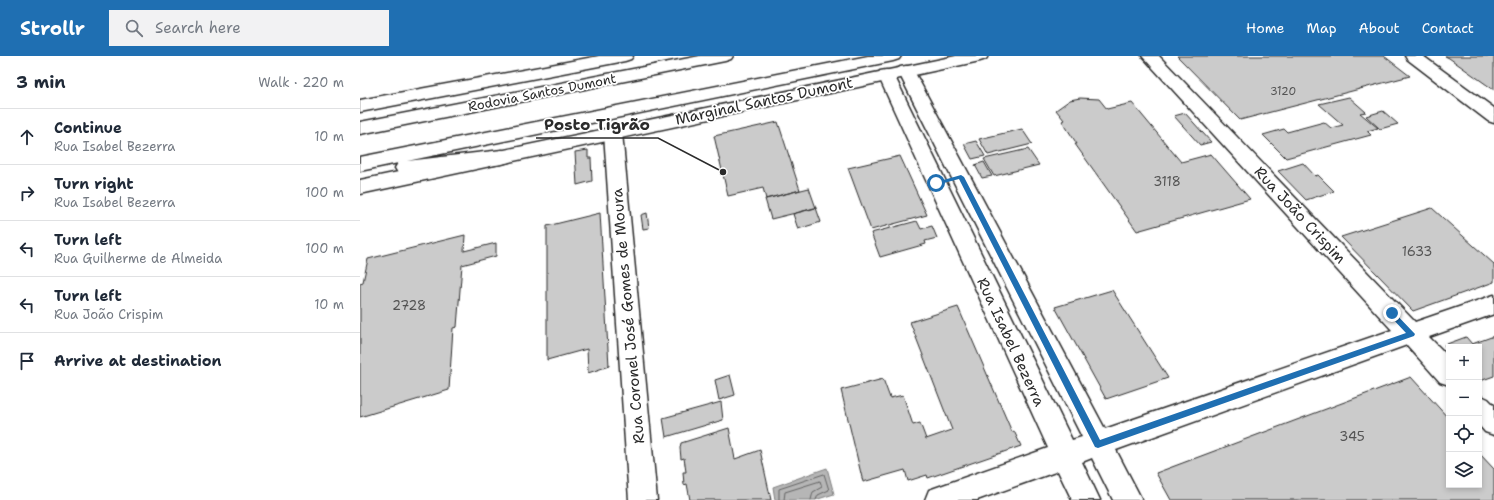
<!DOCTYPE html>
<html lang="en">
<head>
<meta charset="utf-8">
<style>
  body { margin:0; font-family:"Shantell Sans",sans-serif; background:#f2f2f3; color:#1f2937 }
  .controls { position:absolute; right:12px; bottom:12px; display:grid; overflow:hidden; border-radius:0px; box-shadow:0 2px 6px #0003 }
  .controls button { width:36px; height:36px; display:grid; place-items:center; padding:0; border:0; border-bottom:1px solid #e0e1e3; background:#fff; color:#1f2937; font:20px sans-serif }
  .stop { position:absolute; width:12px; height:12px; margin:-9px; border:3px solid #1f6fb2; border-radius:50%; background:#fff }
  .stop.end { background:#1f6fb2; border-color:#fff; box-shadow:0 1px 4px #0008 }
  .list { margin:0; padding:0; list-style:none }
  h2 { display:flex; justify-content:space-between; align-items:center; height:52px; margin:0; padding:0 16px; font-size:17px }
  h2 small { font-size:13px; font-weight:400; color:#747a83 }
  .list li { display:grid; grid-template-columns:26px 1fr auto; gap:12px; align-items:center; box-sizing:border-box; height:56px; padding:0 16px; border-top:1px solid #e0e1e3 }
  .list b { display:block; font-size:15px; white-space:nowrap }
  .list p { margin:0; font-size:13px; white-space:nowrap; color:#747a83 }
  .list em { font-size:13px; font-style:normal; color:#747a83 }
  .icon { flex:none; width:22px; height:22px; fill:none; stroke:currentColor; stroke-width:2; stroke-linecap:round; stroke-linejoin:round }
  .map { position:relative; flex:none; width:1134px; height:444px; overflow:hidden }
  header { display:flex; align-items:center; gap:24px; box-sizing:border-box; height:56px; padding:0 20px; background:#1f6fb2; color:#fff }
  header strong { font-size:19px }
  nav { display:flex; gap:22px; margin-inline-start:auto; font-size:14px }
  .search { width:280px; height:36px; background:#f2f2f3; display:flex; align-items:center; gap:10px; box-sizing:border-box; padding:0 14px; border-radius:0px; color:#747a83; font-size:15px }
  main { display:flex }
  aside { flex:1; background:#fff }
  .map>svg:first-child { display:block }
  .water { fill:#b6b6b6; stroke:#7e7e7e }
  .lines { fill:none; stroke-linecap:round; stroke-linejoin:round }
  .shore { stroke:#636363; stroke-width:1 }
  .building { fill:#cbcbcb; stroke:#2b2b2b }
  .street-casing { stroke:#2b2b2b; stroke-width:3 }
  .secondary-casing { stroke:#2b2b2b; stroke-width:3 }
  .highway-casing { stroke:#2b2b2b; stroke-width:3 }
  .street { fill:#fff; fill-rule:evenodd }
  .secondary { fill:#fff; fill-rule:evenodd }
  .highway { fill:#fff; fill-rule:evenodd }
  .route { fill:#1f6fb2 }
  .labels { text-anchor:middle; stroke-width:3.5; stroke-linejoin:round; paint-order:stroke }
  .far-number-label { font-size:11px; fill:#535353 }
  .far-street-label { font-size:13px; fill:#2b2b2b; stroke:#fff }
  .number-label { font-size:13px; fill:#535353 }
  .street-label { font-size:15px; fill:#2b2b2b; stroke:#fff }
  .leader { fill:none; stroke:#2b2b2b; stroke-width:1.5 }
  .callout-dot { fill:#2b2b2b; stroke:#fff; stroke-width:1.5 }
  .callout-label { font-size:16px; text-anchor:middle; font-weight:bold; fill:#2b2b2b; stroke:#fff; stroke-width:3.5; stroke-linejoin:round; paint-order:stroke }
</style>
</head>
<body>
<header>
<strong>Strollr</strong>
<div class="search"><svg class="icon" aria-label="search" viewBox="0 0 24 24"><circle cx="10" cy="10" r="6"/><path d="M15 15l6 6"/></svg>Search here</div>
<nav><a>Home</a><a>Map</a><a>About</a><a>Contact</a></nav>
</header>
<main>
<aside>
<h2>3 min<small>Walk · 220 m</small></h2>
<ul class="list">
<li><svg class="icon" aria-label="ahead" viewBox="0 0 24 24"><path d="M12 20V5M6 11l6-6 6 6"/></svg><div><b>Continue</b><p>Rua Isabel Bezerra</p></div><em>10 m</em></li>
<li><svg class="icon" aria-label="right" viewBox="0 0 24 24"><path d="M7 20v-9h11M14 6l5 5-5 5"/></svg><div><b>Turn right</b><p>Rua Isabel Bezerra</p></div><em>100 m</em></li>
<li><svg class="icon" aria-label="left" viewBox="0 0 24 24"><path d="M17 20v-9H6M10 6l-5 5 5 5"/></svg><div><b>Turn left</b><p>Rua Guilherme de Almeida</p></div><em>100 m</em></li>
<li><svg class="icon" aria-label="left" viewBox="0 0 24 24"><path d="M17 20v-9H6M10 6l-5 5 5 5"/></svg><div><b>Turn left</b><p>Rua João Crispim</p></div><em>10 m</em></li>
<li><svg class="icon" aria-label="arrive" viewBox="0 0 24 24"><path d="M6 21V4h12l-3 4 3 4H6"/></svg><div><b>Arrive at destination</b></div></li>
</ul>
</aside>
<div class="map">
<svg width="1134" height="444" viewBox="0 0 1134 444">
  <rect width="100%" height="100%" fill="#fff"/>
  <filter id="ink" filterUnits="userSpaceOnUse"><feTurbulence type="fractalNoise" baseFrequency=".025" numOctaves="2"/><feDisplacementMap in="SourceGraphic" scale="8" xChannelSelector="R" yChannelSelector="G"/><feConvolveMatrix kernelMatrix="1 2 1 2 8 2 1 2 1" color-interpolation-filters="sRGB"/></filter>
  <g filter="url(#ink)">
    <!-- water -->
    <path class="water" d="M467,412l7,26 -19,6h-40l-2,-13z"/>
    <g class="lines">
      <!-- shore -->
      <path class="shore" d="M419,444v-11l45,-15 5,16 -11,5 -2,5
        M424,444l1,-8 35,-11 2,6 -9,5 -2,8"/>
    </g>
    <!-- building -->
    <path class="building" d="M817,0h207l26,20 -170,44z
      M1085,0h49v34l-45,-32z
      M989,41l17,15 -6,1 18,15 -11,3 4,4 -85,23 -23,-23 21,-6 3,3 37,-10 7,6 12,-3 -24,-21z
      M720,42l19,1 8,10 25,-6 49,59 30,-8 39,45 -113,32 -62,-87h2l-15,-23 2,-1 -8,-10 14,-10z
      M1023,55l15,13 -18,5 -14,-13z
      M825,57l26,29 -11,3 -26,-29z
      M418,66l22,68 -34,9 -3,-11 -35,8 -14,-60z
      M662,73l10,15 -44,11 -9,-16z
      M616,85l9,15 -13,3 -8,-15z
      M668,93l11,16 -45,11 -10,-17z
      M228,94v8h3l1,23 -15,4 -2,-33z
      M540,100l27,59 -56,15 -23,-62z
      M624,106l8,14 -10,2 -7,-13z
      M943,107l12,13 3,-1 16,16 -28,9 -28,-29z
      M449,132l7,20 -45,11 -6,-20z
      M454,152h2l5,14 -23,7 -5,-15z
      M1072,152l62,56v18l-81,29 -72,-74z
      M240,157l9,153 -21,7 -1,-24 -40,11v-134z
      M287,157l2,15 -6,1 -2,-14z
      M557,165l4,8 11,-3 5,12 -12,3 1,3 -46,13 -9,-24z
      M105,179l-1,16 32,-8v13l-34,9 -5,62 -4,1 -4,62 -89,27v-134l3,-1 5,-23z
      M752,234l56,88 -62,21 -51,-92z
      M598,251l54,125 2,-1 7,15 -93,32 -1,-3 -19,6 -3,-11 -42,12 -22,-92 42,-11 7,19 13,-3 10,30 7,-2 6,16 26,-9 -42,-108z
      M1134,280v40l-14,5 -1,-34h-30v3l-5,-5 22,-8 6,7z
      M370,319l5,20 -16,5 -4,-20z
      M1051,321l38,42v66h30v-32l15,16v31h-323l-15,-27z
      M361,346l2,18 -57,17 -3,-19z
      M369,372l6,31 25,-9 11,50h-81l-3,-16 -3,1 -1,-13h3l-2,-14 -3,1 -1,-11 1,-5z"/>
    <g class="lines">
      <!-- street casing -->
      <g class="street-casing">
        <path id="street" d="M782,0h17l256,266 79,-27v19l-65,23 20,20v28l-9,-3 -33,-37 -291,105 26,50h-29l-21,-42 -10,4 18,38h-28l-14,-29 -81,29h-52l4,-10 119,-42 -170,-373 2,-4 6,-1 6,1 2,4 178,365 10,-3 -184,-366 2,-4 6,-1 6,1 2,4 191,358 287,-99z
          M1045,0h18l71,52v15l-6,-2 -81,-62z
          M253,71l6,2 3,4 35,367h-28l-25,-367 3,-4z
          M1119,339l9,4 6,6v30l-9,-3 -6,-7z"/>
      </g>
      <!-- secondary casing -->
      <g class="secondary-casing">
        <path id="secondary" d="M239,0h34l-2,3 -6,2 -265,51v-12z
          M596,0h32l-2,3 -6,2 -620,133v-14z"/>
      </g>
      <!-- highway casing -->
      <g class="highway-casing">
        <path id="highway" d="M340,0h33l-2,3 -6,2 -365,73v-12z
          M508,0h33l-2,3 -6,2 -486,100 95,-11 7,2 2,5 -2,5 -7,2 -97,11 -7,-2 -3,-5 3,-5 5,-1 -43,9v-14z"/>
      </g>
      <!-- street -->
      <use href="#street" class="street"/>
      <!-- secondary -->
      <use href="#secondary" class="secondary"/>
      <!-- highway -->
      <use href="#highway" class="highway"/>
    </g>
  </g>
  <!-- route -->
  <path class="route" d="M601,119l3,2 136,263 306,-107 -17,-18 -1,-2 4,-3 23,24 -1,2 -316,112 -3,-1 -136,-268 -23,6 -3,-2z"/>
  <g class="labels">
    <!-- far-number labels -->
    <g class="far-number-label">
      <text x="923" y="39">3120</text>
    </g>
    <!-- far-street labels -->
    <g class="far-street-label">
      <text transform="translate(182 36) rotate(-11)" y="5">Rodovia Santos Dumont</text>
    </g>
    <!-- number labels -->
    <g class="number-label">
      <text x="807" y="130">3118</text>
      <text x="1057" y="200">1633</text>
      <text x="49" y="254">2728</text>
      <text x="992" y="385">345</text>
    </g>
    <!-- street labels -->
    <g class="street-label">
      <text transform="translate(404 45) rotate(-12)" y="5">Marginal Santos Dumont</text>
      <text transform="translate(940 159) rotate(47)" y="5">Rua João Crispim</text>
      <text transform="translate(268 260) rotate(-95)" y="5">Rua Coronel José Gomes de Moura</text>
      <text transform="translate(651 286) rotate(65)" y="5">Rua Isabel Bezerra</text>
    </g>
  </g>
  <!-- callouts -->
  <path class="leader" d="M363 116L298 82H176"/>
  <circle class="callout-dot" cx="363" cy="116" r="4"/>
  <g class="callout-label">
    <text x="237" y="74">Posto Tigrão</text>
  </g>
</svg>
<div class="controls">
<button>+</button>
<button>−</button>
<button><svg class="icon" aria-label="locate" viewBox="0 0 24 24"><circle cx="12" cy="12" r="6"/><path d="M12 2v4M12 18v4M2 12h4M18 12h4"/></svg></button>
<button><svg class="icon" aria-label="layers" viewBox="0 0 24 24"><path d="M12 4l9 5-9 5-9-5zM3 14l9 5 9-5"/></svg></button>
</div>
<div class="stop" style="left:576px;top:127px"></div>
<div class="stop end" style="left:1032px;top:257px"></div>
</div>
</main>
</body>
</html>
